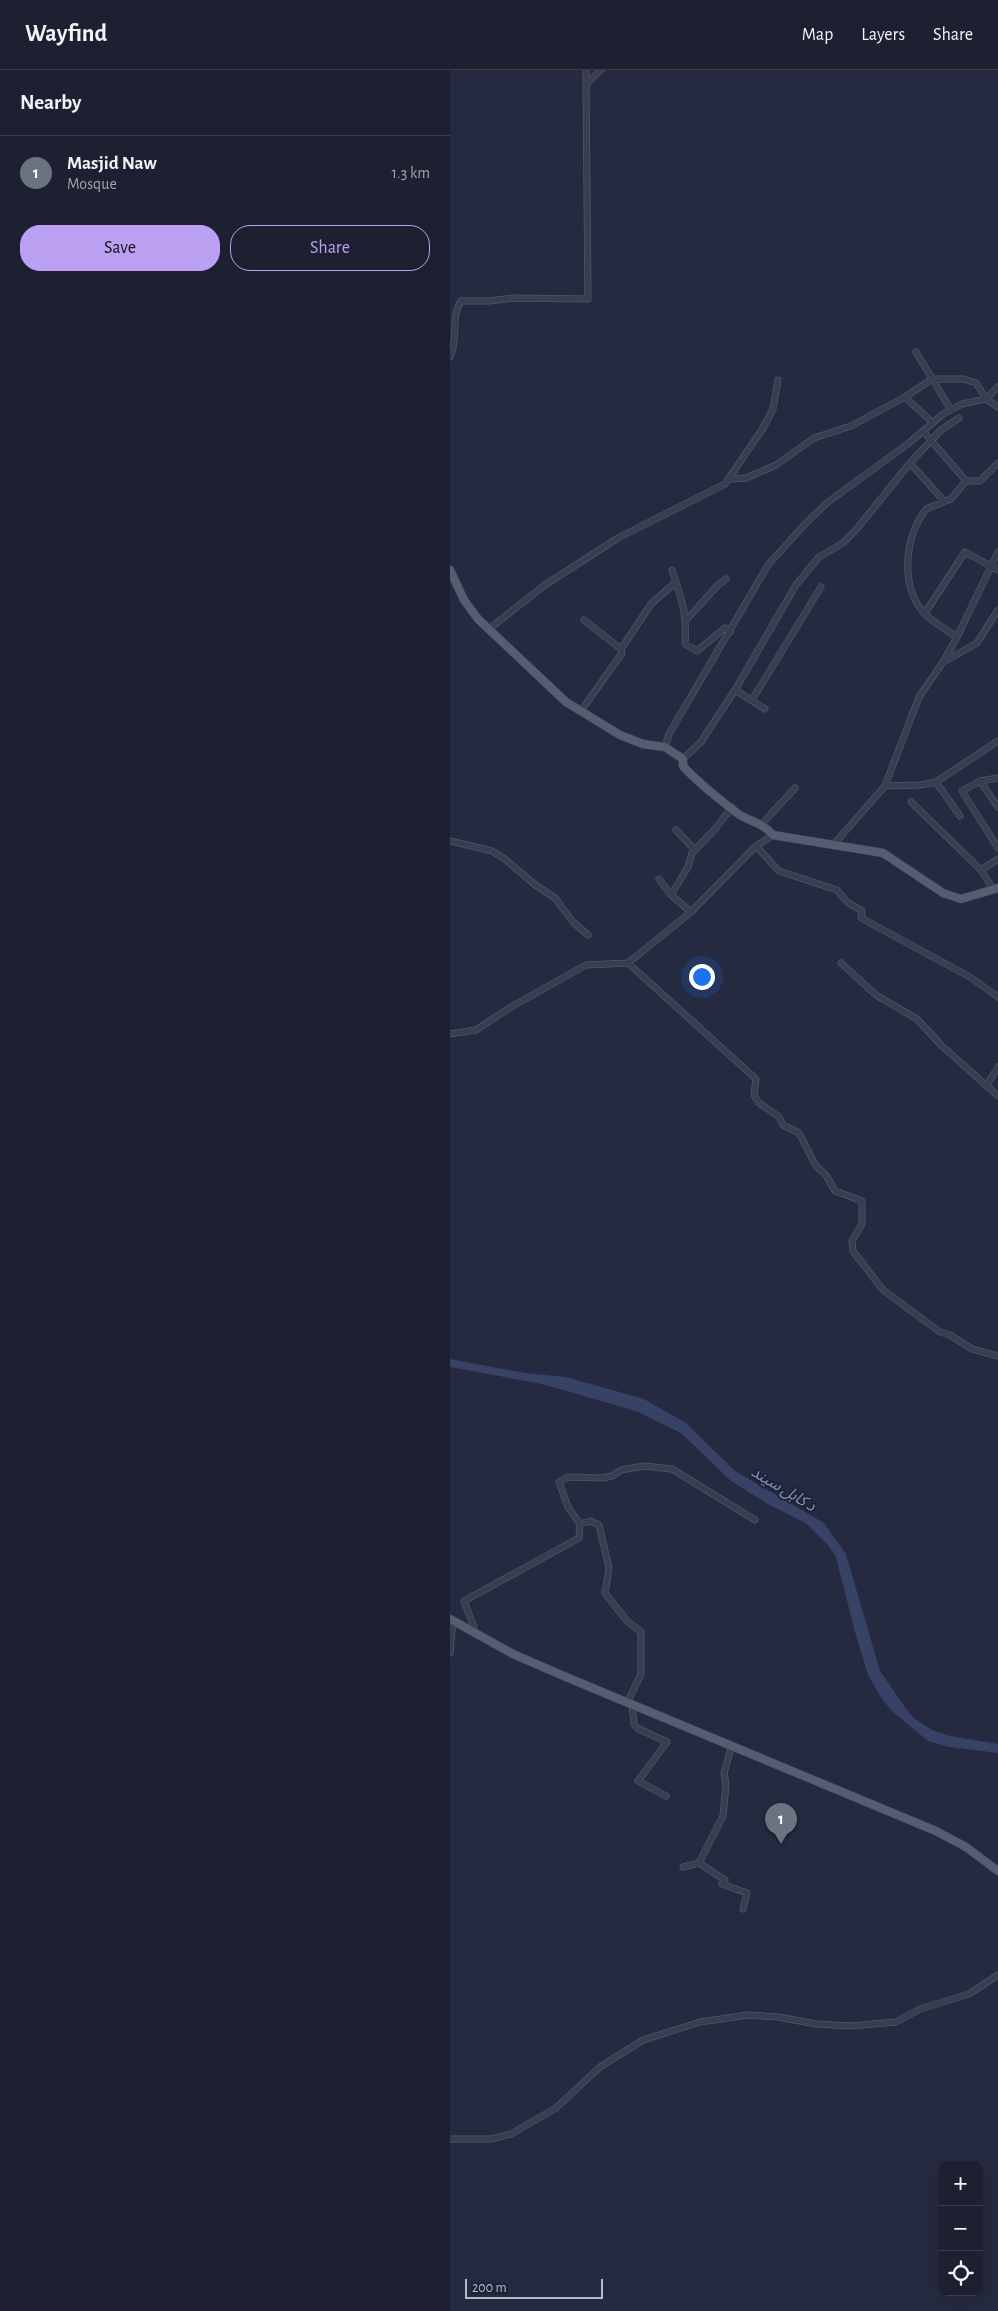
<!DOCTYPE html>
<html lang="en">
<head>
<meta charset="utf-8">
<style>
  body { margin:0; font-family:"Alegreya Sans","Noto Sans Arabic",sans-serif; background:#292d3c; color:#f1f3f6 }
  .controls { position:absolute; right:15px; bottom:15px; display:grid; overflow:hidden; border-radius:10px; box-shadow:0 5px 20px #0002 }
  .controls button { width:45px; height:45px; display:grid; place-items:center; padding:0; border:0; border-bottom:1px solid #3a3e4c; background:#1c2030; color:#f1f3f6; font:25px sans-serif }
  .scale { position:absolute; left:15px; bottom:12px; width:138px; box-sizing:border-box; padding-left:5px; border:2px solid #b5b9ca; border-top:0; font-size:14px; line-height:18px; white-space:nowrap; color:#b5b9ca; -webkit-text-stroke:4px #1e2235; paint-order:stroke }
  .you { position:absolute; left:251px; top:906px; width:18px; height:18px; margin:-12px; border:4px solid #fff; border-radius:50%; background:#1a73e8; box-shadow:0 0 0 8px #1a73e833 }
  .badge { display:grid; place-items:center; width:32px; height:32px; border-radius:50%; background:#bca0f2; color:#fff; font-size:16px; font-weight:700 }
  .pin { position:absolute; translate:-50% -41px; filter:drop-shadow(0 1px 2px #0008) }
  .pin::after { content:''; position:absolute; top:26px; width:18px; height:15px; background:inherit; clip-path:polygon(0 0,100% 0,50% 100%) }
  .list { margin:0; padding:0; list-style:none }
  h2 { display:flex; justify-content:space-between; align-items:center; height:65px; margin:0; padding:0 20px; font-size:21px }
  h2 small { font-size:16px; font-weight:400; color:#a0a3ab }
  .list li { display:grid; grid-template-columns:32px 1fr auto; gap:15px; align-items:center; box-sizing:border-box; height:75px; padding:0 20px; border-top:1px solid #3a3e4c }
  .list b { display:block; font-size:19px; white-space:nowrap }
  .list p { margin:0; font-size:16px; white-space:nowrap; color:#a0a3ab }
  .list em { font-size:16px; font-style:normal; color:#a0a3ab }
  .actions { display:flex; gap:10px; padding:15px 20px }
  .actions a { flex:1; padding:11px 0; border:1px solid #bca0f2; border-radius:20px; text-align:center; font-size:18px; color:#bca0f2 }
  .actions .main { background:#bca0f2; color:#111 }
  .icon { flex:none; width:28px; height:28px; fill:none; stroke:currentColor; stroke-width:2; stroke-linecap:round; stroke-linejoin:round }
  .map { position:relative; flex:none; width:548px; height:2241px; overflow:hidden }
  header { display:flex; align-items:center; gap:30px; box-sizing:border-box; height:70px; padding:0 25px; background:#1c2030; border-bottom:1px solid #3a3e4c }
  header strong { font-size:24px }
  nav { display:flex; gap:28px; margin-inline-start:auto; font-size:18px }
  main { display:flex }
  aside { flex:1; background:#1c2030 }
  .map>svg:first-child { display:block }
  .water { fill:#384267 }
  .lines { fill:none; stroke-linecap:round; stroke-linejoin:round }
  .minor-casing { stroke:#515567; stroke-width:7 }
  .major-casing { stroke:#424659; stroke-width:9 }
  .minor { stroke:#393d50; stroke-width:5.5 }
  .major { stroke:#575c70; stroke-width:8 }
  .labels { text-anchor:middle; stroke-width:4; stroke-linejoin:round; paint-order:stroke }
  .water-label { font-size:16px; font-style:italic; fill:#848eb6; stroke:#1e2235 }
</style>
</head>
<body>
<header>
<strong>Wayfind</strong>
<nav><a>Map</a><a>Layers</a><a>Share</a></nav>
</header>
<main>
<aside>
<h2>Nearby<small></small></h2>
<ul class="list">
<li><span class="badge" style="background:#6b7280">1</span><div><b>Masjid Naw</b><p>Mosque</p></div><em>1.3 km</em></li>
</ul>
<div class="actions"><a class="main">Save</a><a>Share</a></div>
</aside>
<div class="map">
<svg width="548" height="2241" viewBox="0 0 548 2241">
  <rect width="100%" height="100%" fill="#252a40"/>
  <!-- water -->
  <path class="water" d="M0,1289l75,14 41,4 78,22 42,24 49,48 89,52 22,31 34,117 27,39 8,9 17,11 18,6 48,8v9l-49,-6 -21,-6 -35,-29 -11,-13 -14,-24 -13,-43 -19,-75 -8,-12 -21,-21 -39,-20 -37,-23 -50,-48 -43,-21 -26,-8 -70,-20 -92,-17z"/>
  <g class="lines">
    <!-- minor casing -->
    <g class="minor-casing">
      <path id="minor" d="M136,0v14
        M466,282l35,58
        M0,287c9,-19 0,-39 11,-56h28l24,-3 75,1 -2,-215 15,-14
        M455,327l27,25
        M473,361l43,50
        M460,393l34,38
        M280,409l16,-1 30,-13 38,-27 37,-12 54,-29 27,-18h32l12,4 10,16 12,8
        M222,500c10,31 15,41 13,74l12,7 28,-23 5,4
        M475,543l40,-61 33,18
        M237,549l31,-34 8,-6
        M39,559l56,-44 73,-47 107,-54 38,-56 10,-19 5,-29
        M507,567c-10,-7 -23,-14 -32,-23 -26,-28 -20,-77 1,-105l25,-10 15,-18h14l18,-18
        M171,579l30,-45 25,-22
        M495,591l32,-18 21,-33
        M285,620l30,19
        M302,630l69,-113
        M131,641l41,-58 -1,-4 -37,-29
        M215,677l4,-13 99,-169 38,-42 22,-21 81,-59 34,-29 19,-10 24,-5 12,-12
        M233,689l18,-17 34,-52 61,-105 23,-28 24,-14 12,-12 55,-68 31,-33 18,-12
        M548,708l-18,3 -18,10 36,57
        M530,711l18,26
        M486,712l24,34
        M435,716l34,-89 24,-35 14,-25 41,-85
        M461,732l70,68 12,19
        M311,755l34,-37
        M226,760l19,20
        M0,771l42,10 13,8 29,25 21,14 18,24 15,13
        M384,774l51,-58 36,-1 15,-3 62,-41
        M306,776l23,25 58,19 10,12 15,9 -1,6 2,2 107,58 28,20
        M531,800l17,-11
        M209,809l12,16 20,17
        M221,825l17,-28 4,-14 24,-25 16,-21
        M178,893l128,116 -2,16 5,8 20,14 4,8 16,8 17,33 10,9 9,16 27,10v23l-10,17 1,10 30,39 57,42 10,3 22,14 26,7
        M391,893l35,32 41,24 25,27 56,50
        M0,964l26,-4 35,-23 75,-42 42,-2 63,-51 65,-66 17,-11
        M537,1015l11,-18
        M130,1454l-12,-17 -9,-25 9,-5 35,1 9,-2 9,-6 23,-4 28,3 83,51
        M130,1454l10,-3 9,4 10,43 -4,25 22,28 14,11v42l-14,29
        M23,1560l1,-3 -10,-26 115,-63 1,-14
        M0,1583l3,-33
        M182,1635l2,19 3,4 30,14 -29,39 28,15
        M249,1793l26,17 -3,4 25,9 -4,16
        M233,1797l16,-4 24,-47 3,-32 -2,-11 8,-28
        M0,2069h41l20,-5 45,-26 44,-41 43,-27 57,-18 48,-7 30,2 38,7 34,2 46,-4 24,-13 49,-15 29,-19"/>
    </g>
    <!-- major casing -->
    <g class="major-casing">
      <path id="major" d="M0,500l14,30 14,19 88,83 54,33 23,9 22,3 18,12v7c15,17 36,33 54,47 13,9 25,9 36,22l110,18 60,40 18,6 37,-11
        M0,1549l63,35 53,23 370,154 30,16 32,24"/>
    </g>
    <!-- minor -->
    <use href="#minor" class="minor"/>
    <!-- major -->
    <use href="#major" class="major"/>
  </g>
  <g class="labels">
    <!-- water labels -->
    <g class="water-label">
      <text transform="translate(334 1418) rotate(31)" y="6">د کابل سيند</text>
    </g>
  </g>
</svg>
<div class="controls">
<button>+</button>
<button>−</button>
<button><svg class="icon" aria-label="locate" viewBox="0 0 24 24"><circle cx="12" cy="12" r="6"/><path d="M12 2v4M12 18v4M2 12h4M18 12h4"/></svg></button>
</div>
<div class="scale">200 m</div>
<div class="you"></div>
<div class="pin badge" style="left:331px;top:1774px;background:#6b7280">1</div>
</div>
</main>
</body>
</html>
